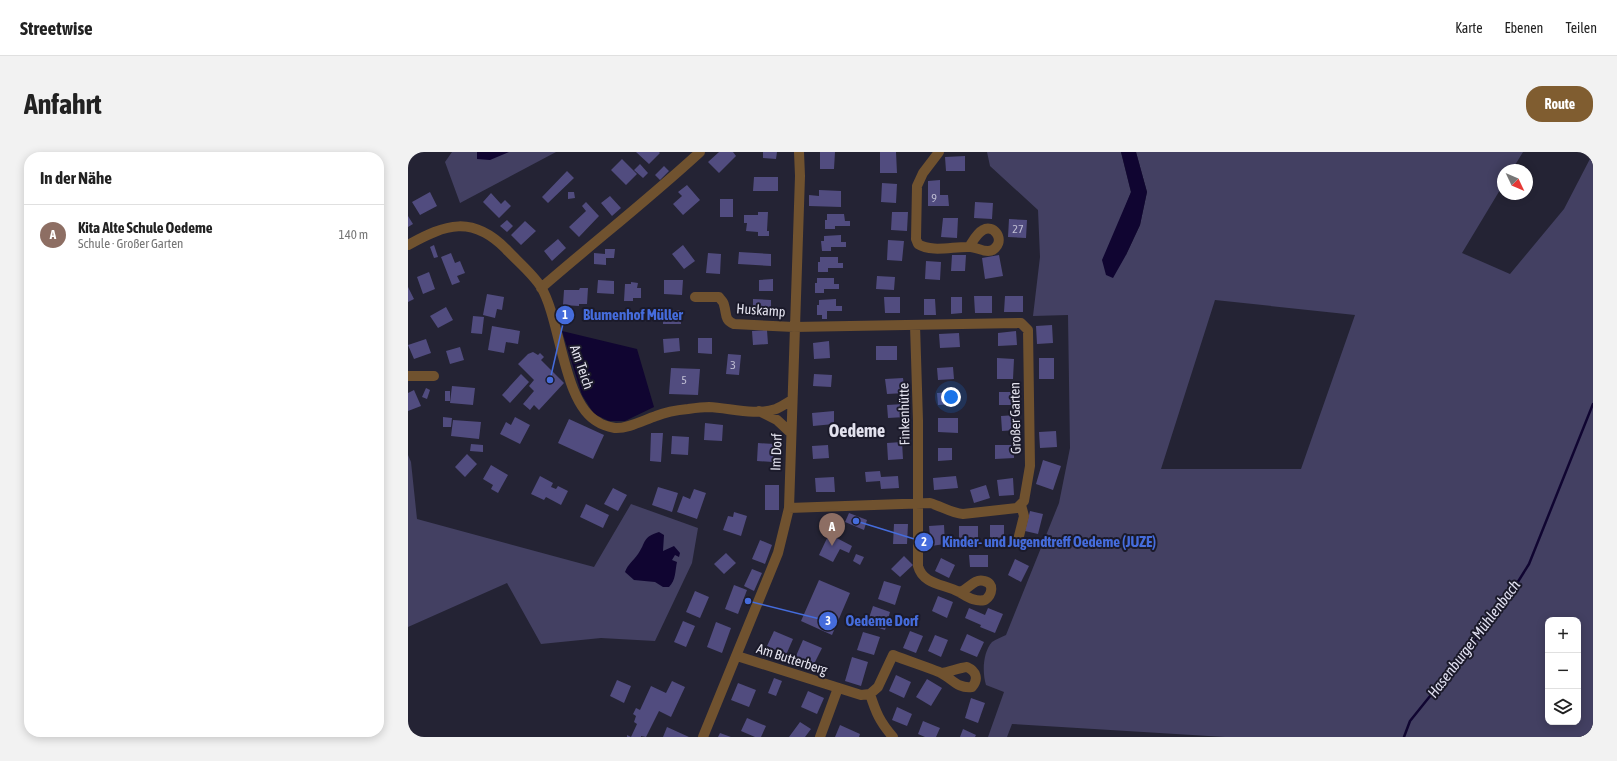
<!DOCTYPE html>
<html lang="de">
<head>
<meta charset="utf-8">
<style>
  body { margin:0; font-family:"Asap Condensed",sans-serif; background:#f2f2f2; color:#222 }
  .controls { position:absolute; right:12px; bottom:12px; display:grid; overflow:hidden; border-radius:8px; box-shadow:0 2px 10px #0003 }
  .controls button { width:36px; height:36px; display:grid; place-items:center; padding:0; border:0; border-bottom:1px solid #e0e0e0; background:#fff; color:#222; font:20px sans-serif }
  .compass { position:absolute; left:1089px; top:12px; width:36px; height:36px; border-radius:50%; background:#fff; box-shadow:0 2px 10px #0003; rotate:134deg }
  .you { position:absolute; left:543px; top:245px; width:14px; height:14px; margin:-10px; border:3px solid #fff; border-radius:50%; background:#1a73e8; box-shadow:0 0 0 6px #1a73e833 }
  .badge { display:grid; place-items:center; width:26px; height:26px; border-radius:50%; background:#805d30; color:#fff; font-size:13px; font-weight:700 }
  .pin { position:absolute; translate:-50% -33px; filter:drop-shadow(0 1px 2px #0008) }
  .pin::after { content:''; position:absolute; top:21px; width:14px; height:12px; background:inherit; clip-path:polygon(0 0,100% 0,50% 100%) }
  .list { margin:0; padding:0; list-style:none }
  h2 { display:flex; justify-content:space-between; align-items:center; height:52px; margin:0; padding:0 16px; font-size:17px }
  h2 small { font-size:13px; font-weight:400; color:#767676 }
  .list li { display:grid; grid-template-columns:26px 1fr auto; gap:12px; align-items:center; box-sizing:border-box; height:60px; padding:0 16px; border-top:1px solid #e0e0e0 }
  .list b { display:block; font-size:15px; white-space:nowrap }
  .list p { margin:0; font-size:13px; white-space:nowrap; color:#767676 }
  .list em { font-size:13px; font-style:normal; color:#767676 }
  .icon { flex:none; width:22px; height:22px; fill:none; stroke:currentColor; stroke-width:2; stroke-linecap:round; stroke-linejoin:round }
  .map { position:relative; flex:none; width:1185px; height:585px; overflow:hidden; border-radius:16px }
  header { display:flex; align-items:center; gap:24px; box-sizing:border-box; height:56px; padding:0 20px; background:#fff; border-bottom:1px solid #e0e0e0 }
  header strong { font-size:19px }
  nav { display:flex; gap:22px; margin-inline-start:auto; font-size:14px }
  .intro { display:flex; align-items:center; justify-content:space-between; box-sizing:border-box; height:96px; padding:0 24px }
  h1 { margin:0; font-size:28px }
  .button { padding:10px 18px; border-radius:16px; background:#805d30; color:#fff; font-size:14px; font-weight:700 }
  main { display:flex; gap:24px; padding:0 24px }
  aside { flex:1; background:#fff; border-radius:16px; box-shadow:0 2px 10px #0003 }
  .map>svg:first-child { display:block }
  .green { fill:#434062; fill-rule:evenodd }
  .water { fill:#100531 }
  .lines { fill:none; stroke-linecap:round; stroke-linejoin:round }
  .stream { stroke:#100531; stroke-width:2.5 }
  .building { fill:#514c7f }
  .minor { stroke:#70522f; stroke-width:10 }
  .labels { text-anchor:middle; stroke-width:4; stroke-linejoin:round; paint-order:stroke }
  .number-label { font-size:12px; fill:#bebcd2 }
  .street-label { font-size:14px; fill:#e3e2ee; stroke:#1b1a2a }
  .water-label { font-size:15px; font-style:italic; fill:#e3e2f3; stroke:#1b1a2a }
  .district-label { font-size:18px; font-weight:bold; fill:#e3e2ee; stroke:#1b1a2a }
  .leader { fill:none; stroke:#456cdc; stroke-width:1.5 }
  .callout-dot { fill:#456cdc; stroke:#1b1a2a; stroke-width:1.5 }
  .mark-label { font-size:12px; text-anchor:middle; font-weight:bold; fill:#fff }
  .callout-label { font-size:15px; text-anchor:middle; font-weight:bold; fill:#456cdc; stroke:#1b1a2a; stroke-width:4; stroke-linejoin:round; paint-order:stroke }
</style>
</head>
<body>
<header>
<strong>Streetwise</strong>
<nav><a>Karte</a><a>Ebenen</a><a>Teilen</a></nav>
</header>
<div class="intro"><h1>Anfahrt</h1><a class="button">Route</a></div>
<main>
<aside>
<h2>In der Nähe<small></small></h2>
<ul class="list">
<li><span class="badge" style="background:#8d6e63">A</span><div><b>Kita Alte Schule Oedeme</b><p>Schule · Großer Garten</p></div><em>140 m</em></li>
</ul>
</aside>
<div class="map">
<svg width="1185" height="585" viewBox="0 0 1185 585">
  <rect width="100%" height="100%" fill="#242334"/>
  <!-- green -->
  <path class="green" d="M44,0h104l-96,51 -15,-41z
    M579,0h134l10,40 -10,26 5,37 14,-30 7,-33 -11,-40h387l-11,18h-9v15l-41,68 48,21 54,-65 29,-56v584h-368l-213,-13 -5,13h-19l16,-45 -18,-7c-4,-13 -3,-33 6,-43 4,-3 10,-5 14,-7l53,-132 11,-55 -2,-133 -35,1 7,-59 -2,-47 -48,-44zM807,148l140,15 -54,154h-140zM1140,468h30v102h-30z
    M0,303l3,7 6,57 177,48 37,-63 67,24 -6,35 -37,78 -54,-3 -60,6 -34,-61 -99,44z"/>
  <!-- water -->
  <path class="water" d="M69,0h32l-19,8 -13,-1z
    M713,0h15l11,40 -7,33 -14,30 -13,23 -7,-3 -4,-15 29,-68z
    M154,179l75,18 17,58 -29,14h-16l-15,-7 -12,-19z
    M251,380l5,3 -1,16 11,-5 6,7 -1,4 -4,-2 -3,5 5,2c-2,9 -1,18 -8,25h-6l-8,-5 -21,-2 -9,-8c3,-8 8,-11 13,-18 8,-11 4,-17 21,-22z"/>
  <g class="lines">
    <!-- stream -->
    <path class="stream" d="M996,585l6,-16 94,-117 25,-40 64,-160"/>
  </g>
  <!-- building -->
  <path class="building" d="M228,0h23l1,1 -11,11z
    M311,0h14l3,4 -17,17 -11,-11z
    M355,0h14l-1,7 -13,-1z
    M412,0h15l-1,17h-14z
    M472,0h16l1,21h-17z
    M557,4v15h-19l-1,-14z
    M214,7l15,15 -11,11 -15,-15z
    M232,12l8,9 -5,5 -9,-8z
    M256,14l5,5 -9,9 -5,-5z
    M159,19l7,7 -26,25 -6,-6z
    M346,25h24v14h-25z
    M532,28v15h8l1,11h-21v-25z
    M474,31l15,1 -1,19 -15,-1z
    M279,33l13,15 -17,15 -10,-11 9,-8 -4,-4z
    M411,38l22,1v16l-32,-1v-11l10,1z
    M22,40l7,14 -17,9 -8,-13z
    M160,40h6l1,6 -7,1z
    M83,41l10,11 4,-4 6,6 -12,12 -16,-16z
    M202,44l11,12 -9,8 -11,-13z
    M312,47h13v18h-13z
    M178,50l13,14 -20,21 -10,-10 17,-16 -4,-5z
    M567,50l18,1 -1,16 -18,-1z
    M350,60h10l-1,19h2v5h-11v-4l-12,-1 1,-8h-3v-8h14z
    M484,60h16l-1,19 -16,-1z
    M419,62h17l1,7h5v5h-15v3h-10v-9h2z
    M0,64l5,8 -5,3z
    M535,66h15l-1,20 -16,-1z
    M601,67l18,1 -1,18 -18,-1z
    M99,68l6,6 -6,6 -7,-6z
    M117,69l11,10 -15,14 -10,-10z
    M433,83v7h5v5h-15v4h-9l-1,-10h3v-5z
    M150,87l8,9 -14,13 -8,-10z
    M480,88l16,1 -2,20 -15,-1z
    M26,93l4,12 -4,1 -4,-11z
    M275,93l12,16 -11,8 -12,-15z
    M197,97h10l-1,9h-8v7l-12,-1v-11l11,1z
    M331,100l32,2v12l-33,-2z
    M43,101l4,10 5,-2 5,12 -8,3 3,6 -8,3 -11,-28z
    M300,101l13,1 -1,20 -14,-1z
    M544,103h14l-1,16h-14z
    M591,103l4,21 -18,3 -3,-21z
    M412,105h18v6h5v5h-15v4h-10v-10h2z
    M518,109l15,1 -1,18 -15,-1z
    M21,120l6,17 -12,5 -6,-17z
    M469,124l18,1 -1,13 -18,-1z
    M409,126h17v6h5v5h-15v4h-9v-10h2z
    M365,127v12h-14v-11z
    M190,128l16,1v13l-17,-1z
    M256,128h19l-1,15 -18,-1z
    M223,130l7,1 -1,5h4v10h-8v3h-9l1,-17h6z
    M0,135l6,12 -6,3z
    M172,136h8l-1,16h-8v2l-16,-1 1,-15h15z
    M79,142l17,3 -2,13 -5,-1 -2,9 -12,-3z
    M566,144h18v17h-17z
    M597,144h18v16h-19z
    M476,145h16v16h-15z
    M543,145h11v16l-11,1z
    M345,147l18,1v15l-18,-1z
    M428,147v7h6v5h-15v8h-5v-4h-5v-10h2v-5z
    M516,147h11l1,16h-12z
    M38,155l7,13 -15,8 -8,-12z
    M255,158h17l1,14h-18z
    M65,164l11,1 -2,17 -11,-1z
    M644,173l1,18 -16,1 -1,-18z
    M84,174l28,5 -2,13 -12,-2 -2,11 -16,-3z
    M359,178l1,14 -15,1 -1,-14z
    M608,179l1,14 -19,1v-13z
    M551,181l1,14 -20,1 -1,-14z
    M271,186l1,13 -16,2 -1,-14z
    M290,186h14v16l-14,-1z
    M18,187l5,14 -17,6 -6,-14z
    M421,189l1,17 -16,1 -1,-16z
    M468,194h21v14h-21z
    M52,195l4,13 -14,4 -4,-13z
    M125,200l5,3 2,-2 4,4 -3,3 23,23 -25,27 -5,-5 -4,5 -7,-6 11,-13 -5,-5 5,-6 -16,-16 10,-10z
    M320,202l13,1 -2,20 -13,-1z
    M589,206l17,1 -1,20h-16z
    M631,206h15v21h-15z
    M545,215l1,12 -16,1 -1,-12z
    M263,216l29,1 -2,26 -29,-1z
    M113,222l8,8 -19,21 -8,-8z
    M406,222l18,1 -1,12 -18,-1z
    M495,226l2,15 -18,1 -2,-15z
    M44,234l23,2 -2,17 -23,-2z
    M18,236l4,2 -3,9 -5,-2z
    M6,238l7,16 -13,5v-18z
    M37,239h5v10h-5z
    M545,240l1,12 -16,1 -1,-12z
    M591,240h17v13h-17z
    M496,252l1,13 -17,1 -1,-13z
    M426,259v13l-21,2 -1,-13z
    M608,263v15l-14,1 -1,-15z
    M35,265l9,1 -1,9h-8z
    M107,265l15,8 -10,19 -20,-10 6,-12 5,3z
    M530,266h20v15l-20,-1z
    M161,267l35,16 -11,24 -35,-16z
    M45,268l28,2 -2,17 -28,-3z
    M297,271l18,2 -1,16 -18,-1z
    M648,279l1,16 -17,1 -1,-16z
    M243,281h12l-2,29 -11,-1z
    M264,284l17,1 -1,18 -17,-1z
    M494,290l1,17 -15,1 -1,-17z
    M350,291l16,1 -1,18 -16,-1z
    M63,292l12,1v7l-13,-1z
    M420,293l1,13 -16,1 -1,-13z
    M587,293h19v13l-19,1z
    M530,296h14v12l-14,1z
    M59,302l10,10 -12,13 -10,-10z
    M635,308l18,6 -8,24 -17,-6z
    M83,313l17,10 -10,18 -7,-4 2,-4 -10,-6z
    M472,319l1,6 17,-1 1,12 -18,1 -1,-8 -14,1 -1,-10z
    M132,324l13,7 -2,4 5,2 2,-3 10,5 -7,14 -15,-8 -2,3 -13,-6z
    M548,324l2,12 -24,2 -1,-12z
    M426,325l1,15h-19l-1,-14z
    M605,326l1,17 -15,1 -2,-16z
    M357,333h14v25h-14z
    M578,333l4,13 -16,5 -4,-13z
    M250,335l20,6 -6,19 -20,-7z
    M205,336l14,7 -9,16 -14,-7z
    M286,337l12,4 -9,26 -20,-7 6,-16 7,3z
    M178,352l23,11 -6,13 -23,-11z
    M622,359l13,3 -5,20 -13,-3z
    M326,360l13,4 -6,20 -18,-6 5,-14 5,1z
    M441,361l18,7 -3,10 -19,-8z
    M486,372h14l-1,20h-14z
    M536,373l1,19 -14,2 -2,-20z
    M582,373h14v18h-14z
    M551,374h19v19h-19z
    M421,382l23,12 -3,7 -9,-4 -7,13 -14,-7z
    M352,388l12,5 -7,19 -13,-5z
    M318,401l10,10 -12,11 -10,-10z
    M448,402l8,3 -4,8 -7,-4z
    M561,403h19v12h-18z
    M496,404l9,9 -13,12 -9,-8z
    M533,406l14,7 -6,13 -14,-7z
    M607,407l14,7 -8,16 -13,-7z
    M344,417l10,4 -8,18 -10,-5z
    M411,428l31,13 -18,42 -31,-14z
    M476,429l17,5 -6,19 -17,-6z
    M326,433l13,5 -9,24 -13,-5z
    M287,439l14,6 -9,21 -14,-6z
    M530,444l15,6 -6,16 -15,-7z
    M465,454l17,6 -5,18 -18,-6z
    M561,456l16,7 3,-7 15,6 -8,19 -15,-6 1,-2 -16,-7z
    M275,469l12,5 -9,21 -12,-5z
    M308,470l15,6 -9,25 -15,-6z
    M366,479l19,8 -7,16 -19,-9z
    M502,479l13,5 -7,17 -13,-5z
    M455,480l17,5 -6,18 -17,-5z
    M559,482l17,8 -7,15 -17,-7z
    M527,483l13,5 -7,17 -13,-6z
    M395,488l19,8 -8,16 -18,-8z
    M444,505l16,5 -7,24 -16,-5z
    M488,523l15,7 -7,16 -15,-7z
    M366,526l8,3 -6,15 -8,-3z
    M519,527l15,9 -11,18 -15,-9z
    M209,528l14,6 -7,17 -14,-7z
    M264,529l13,6 -14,30 -12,-6 -13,26 -5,-1v1h-14v-2l4,2 6,-13 -3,-2 2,-6 -3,-2 3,-6 4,2 11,-24 15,7z
    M330,531l18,7 -7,17 -18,-7z
    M400,539l16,7 -7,16 -16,-7z
    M563,546l14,5 -7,20 -13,-5z
    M489,555l15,7 -5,12 -15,-6z
    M339,566l19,8 -5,11h-6l-14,-6z
    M515,569l17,7 -4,9h-11l-7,-3z
    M392,570l11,7 -6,8h-16z
    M432,573l20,9 -1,3h-24z
    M259,575l22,10h-26z
    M555,577l13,6 -1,2h-15z
    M312,581l11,4h-13z"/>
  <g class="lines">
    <!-- minor -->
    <path class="minor" d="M531,0l-16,21 -6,13 -1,53 2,5c14,9 36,2 52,3 6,0 11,4 18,4 3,0 6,-1 8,-4 8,-9 -3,-23 -13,-17 -6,3 -10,11 -14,17
      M0,93c38,-21 64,-30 98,4 11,12 27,25 35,38 20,33 22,117 57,135 4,3 12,5 17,6 12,1 29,-8 41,-12 10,-4 22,-6 32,-7 7,-1 14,-2 21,-2 21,1 46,9 67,2 5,-2 11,-6 16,-9
      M133,136c53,-46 108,-89 159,-136
      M287,145h24c2,3 5,5 5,8 3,9 0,15 10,19l60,3 227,-4 7,7 2,136 -6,35 -7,7 -54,6c-12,-1 -22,-8 -33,-11l-141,5
      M507,173l3,96v145c5,19 27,18 41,26 9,5 15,10 26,8 7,-5 10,-17 -1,-19 -11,-3 -16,10 -25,11
      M0,224h26
      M351,259l18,9 14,13
      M609,392l7,-28 -3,-11
      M329,504l124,39 9,-1 8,-7 15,-32c15,6 31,11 46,17 13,6 18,17 33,15 7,-8 4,-16 -5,-20 -9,1 -17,5 -26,6
      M462,542c6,19 10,28 23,43
      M295,585l75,-184 11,-45 11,-332 -1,-24
      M412,585l18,-49"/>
  </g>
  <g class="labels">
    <!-- number labels -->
    <g class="number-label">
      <text x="526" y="50">9</text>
      <text x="610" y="81">27</text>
      <text x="325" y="217">3</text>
      <text x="276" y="232">5</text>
    </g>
    <!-- street labels -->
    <g class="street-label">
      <text transform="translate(353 158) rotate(4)" y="5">Huskamp</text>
      <text transform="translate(174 215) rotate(71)" y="5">Am Teich</text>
      <text transform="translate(496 262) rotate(-91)" y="5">Finkenhütte</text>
      <text transform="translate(607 266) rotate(-91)" y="5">Großer Garten</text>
      <text transform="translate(368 300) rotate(-88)" y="5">Im Dorf</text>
      <text transform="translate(384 507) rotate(18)" y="5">Am Butterberg</text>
    </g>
    <!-- water labels -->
    <g class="water-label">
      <text transform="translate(1066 487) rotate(-53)" y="5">Hasenburger Mühlenbach</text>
    </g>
    <!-- district labels -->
    <g class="district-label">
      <text x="449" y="285">Oedeme</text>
    </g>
  </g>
  <!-- callouts -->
  <path class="leader" d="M142 228L157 163M448 369L516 390M340 449L420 469"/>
  <g class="callout-dot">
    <circle cx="142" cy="228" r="4"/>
    <circle cx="448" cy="369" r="4"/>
    <circle cx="340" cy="449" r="4"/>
    <circle cx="157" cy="163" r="10"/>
    <circle cx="516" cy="390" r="10"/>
    <circle cx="420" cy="469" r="10"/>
  </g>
  <g class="mark-label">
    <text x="157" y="167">1</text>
    <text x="516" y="394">2</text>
    <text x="420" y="473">3</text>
  </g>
  <g class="callout-label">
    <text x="225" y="168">Blumenhof Müller</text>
    <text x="641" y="395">Kinder- und Jugendtreff Oedeme (JUZE)</text>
    <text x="474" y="474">Oedeme Dorf</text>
  </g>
</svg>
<div class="controls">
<button>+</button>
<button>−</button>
<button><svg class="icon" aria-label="layers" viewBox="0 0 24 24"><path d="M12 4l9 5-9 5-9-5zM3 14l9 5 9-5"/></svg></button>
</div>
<svg class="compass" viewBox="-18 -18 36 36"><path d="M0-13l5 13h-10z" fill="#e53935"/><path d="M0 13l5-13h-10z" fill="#767676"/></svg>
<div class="you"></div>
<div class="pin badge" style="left:424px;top:394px;background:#8d6e63">A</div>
</div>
</main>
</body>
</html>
